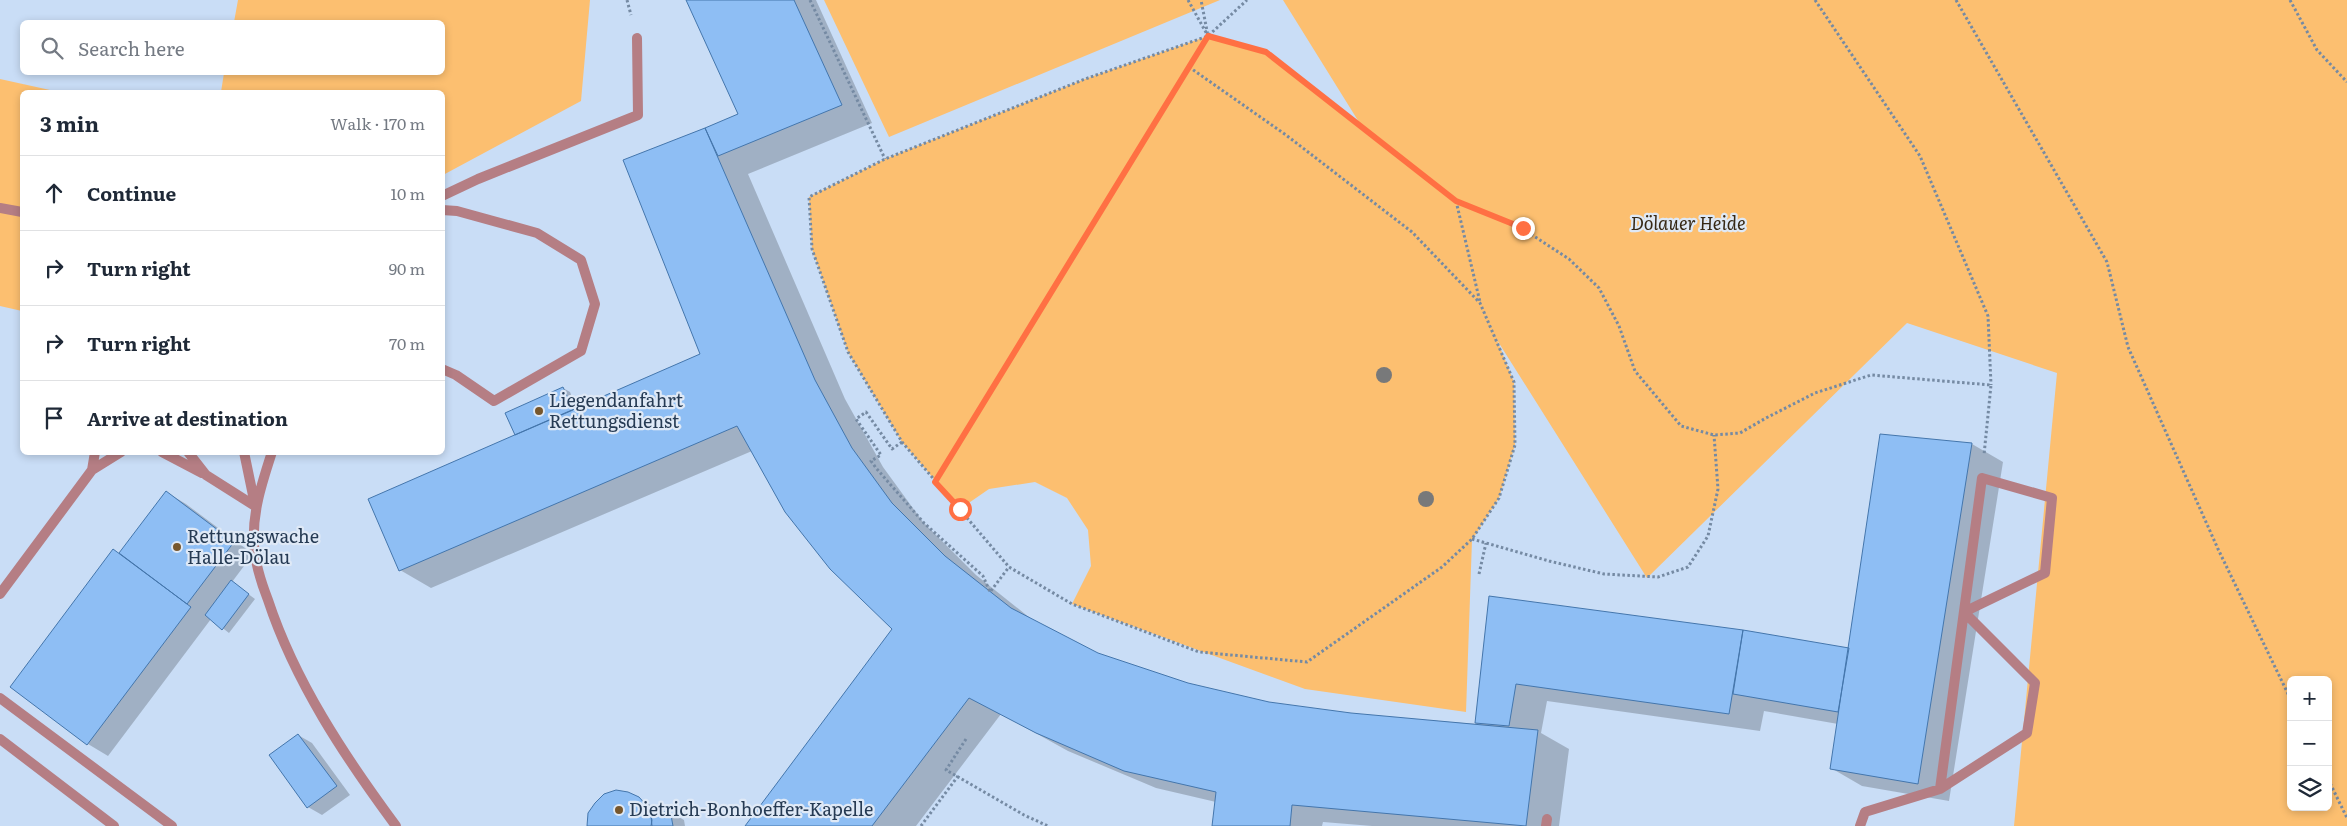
<!DOCTYPE html>
<html lang="en">
<head>
<meta charset="utf-8">
<style>
  body { margin:0; font-family:Literata,serif; background:#f2f2f3; color:#1f2937 }
  .controls { position:absolute; right:15px; bottom:15px; display:grid; overflow:hidden; border-radius:8px; box-shadow:0 2px 8px #0003 }
  .controls button { width:45px; height:45px; display:grid; place-items:center; padding:0; border:0; border-bottom:1px solid #e0e1e3; background:#fff; color:#1f2937; font:25px sans-serif }
  .stop { position:absolute; width:15px; height:15px; margin:-11px; border:4px solid #ff7043; border-radius:50%; background:#fff }
  .stop.end { background:#ff7043; border-color:#fff; box-shadow:0 1px 5px #0008 }
  .list { margin:0; padding:0; list-style:none }
  h2 { display:flex; justify-content:space-between; align-items:center; height:65px; margin:0; padding:0 20px; font-size:21px }
  h2 small { font-size:16px; font-weight:400; color:#747a83 }
  .list li { display:grid; grid-template-columns:32px 1fr auto; gap:15px; align-items:center; box-sizing:border-box; height:75px; padding:0 20px; border-top:1px solid #e0e1e3 }
  .list b { display:block; font-size:19px; white-space:nowrap }
  .list em { font-size:16px; font-style:normal; color:#747a83 }
  .icon { flex:none; width:28px; height:28px; fill:none; stroke:currentColor; stroke-width:2; stroke-linecap:round; stroke-linejoin:round }
  .map { position:relative; flex:none; width:2347px; height:826px; overflow:hidden }
  .search { position:absolute; background:#fff; box-shadow:0 2px 8px #0003; left:20px; top:20px; width:425px; height:55px; display:flex; align-items:center; gap:12px; box-sizing:border-box; padding:0 18px; border-radius:8px; color:#747a83; font-size:19px }
  .panel { position:absolute; background:#fff; box-shadow:0 2px 8px #0003; left:20px; top:90px; width:425px; height:365px; border-radius:8px }
  .map>svg:first-child { display:block }
  .green { fill:#fcbf70; fill-rule:evenodd }
  .shadow { fill:#0003 }
  .building { fill:#8ebef4; stroke:#4476ac }
  .lines { fill:none; stroke-linecap:round; stroke-linejoin:round }
  .path { stroke:#758aa3; stroke-width:3; stroke-dasharray:2.5 2.5; stroke-linecap:butt }
  .lane { stroke:#b57e84; stroke-width:10 }
  .tree { fill:#78797a }
  .route { stroke:#ff7043; stroke-width:6 }
  .poi-dot { fill:#77572d; stroke:#dfe9f6; stroke-width:2 }
  .labels { text-anchor:middle; stroke-width:4.5; stroke-linejoin:round; paint-order:stroke }
  .park-label { font-size:18px; font-style:italic; fill:#362815; stroke:#dfe9f6 }
  .poi-label { font-size:18px; fill:#263b54; stroke:#dfe9f6; text-anchor:start }
</style>
</head>
<body>
<div class="map">
<svg width="2347" height="826" viewBox="0 0 2347 826">
  <rect width="100%" height="100%" fill="#c9ddf6"/>
  <!-- green -->
  <path class="green" d="M238,0h352l-9,101 -138,74 -1,-83h-221l3,-19 218,-1v-50h-208z
    M824,0h396l-331,137z
    M1283,0h1064v826h-333l43,-453 -150,-50 -260,255 -150,-238 17,42 1,63 -16,53 -27,42 -6,172 -161,-23 -233,-85 19,-38 -3,-36 -21,-32 -32,-16 -46,7 -29,20 -58,-67 -54,-90 -36,-103 -3,-52 76,-38 200,-80 123,-43 58,16 96,75zM2291,680h37v127h-37z
    M0,79l59,13h-37v219l-22,-5z"/>
  <!-- shadow -->
  <path class="shadow" d="M687,0h129l56,123 -124,51 97,225 38,68 40,55 53,53 59,47 62,32 91,31 81,18 82,11 125,10 14,-127 254,35 106,17 122,-205 31,18 -54,339 -87,-15 -31,-18 7,-44 -74,-13 -4,20 -213,-30 -6,32 28,16 -10,77h-187l-49,-4 -1,4h-109l3,-24 -60,-14 -88,-37 -67,-37 -85,112h-170l147,-197 -141,-178 -321,137 -31,-18 117,-135 46,-47 7,4 7,17 125,-54 -77,-194 115,-47z
    M166,492l20,12 67,50 -21,28 23,17 -26,34 -18,-14 -103,137 -20,-12 -76,-57 108,-133z
    M298,735l14,8 38,52 -28,20 -14,-8z
    M639,798l15,9 6,8 10,-3 14,8 1,6h-96z"/>
  <!-- building -->
  <path class="building" d="M686,0h108l48,105 -124,51 -13,-28 33,-14z
    M705,128l110,252 37,68 40,55 53,53 66,52 87,45 90,30 81,19 82,11 187,17 -12,96 -234,-21 -2,21h-78l4,-34 -92,-21 -88,-38 -67,-35 -97,128h-127l147,-197 -62,-60 -45,-57 -48,-86 -338,145 -31,-72 332,-145 -77,-194z
    M563,387l10,23 -58,25 -10,-22z
    M1880,434l92,9 -54,341 -88,-15z
    M166,491l68,51 -47,62 -68,-51z
    M113,549l78,58 -104,138 -77,-58z
    M231,580l18,14 -27,36 -17,-15z
    M1489,596l254,34 -14,84 -213,-30 -7,42 -34,-3z
    M1743,630l106,18 -11,64 -105,-18z
    M298,734l39,52 -30,22 -38,-53z
    M616,790l12,2 11,5 8,9 5,14 -1,6h-64l1,-13 7,-10 9,-9z
    M670,810l3,16h-21l-1,-10z"/>
  <g class="lines">
    <!-- path -->
    <path class="path" d="M627,0l4,15
      M810,0l75,159
      M1188,0l20,36 58,16 190,149 67,28 46,30 30,29 20,38 16,45 46,55 33,9 26,-2 26,-15 49,-25 56,-18 120,10 -7,70
      M1815,0l105,156 68,160 3,69
      M1956,0l151,262 21,85 90,202 73,151
      M2290,0l27,50 30,32
      M1189,67l97,68 126,97 68,71 34,79 1,63 -16,53 -27,41 -30,28 -135,95 -108,-10 -127,-48 -63,-37 -107,-125 -54,-90 -36,-103 -3,-52 76,-38 200,-80 123,-43 39,-36
      M1456,201l24,101
      M902,442l-10,7 -26,-37 -10,7 25,36 -10,6 5,7 48,55 59,53 7,16 19,-25
      M935,482l273,-446 -7,-36
      M1472,539l77,22 55,13 54,3 30,-10 20,-31 10,-47 -4,-54
      M1479,574l7,-31
      M966,739l-20,31 78,45 24,11
      M2328,779l19,39
      M921,826l37,-50"/>
    <!-- lane -->
    <path class="lane" d="M442,196l36,-17 160,-64 -1,-77
      M0,208l22,4
      M442,210l15,1 80,22 44,27 14,44 -14,47 -87,50 -38,-26 -14,-6
      M162,452l40,21
      M188,452l18,23 49,31
      M244,452l11,53
      M272,452c-10,31 -20,60 -18,93 1,19 7,37 14,55 27,82 77,157 128,226
      M92,470l29,-18
      M0,594l92,-124 3,-18
      M0,698l172,128
      M0,739l114,87
      M1940,789l42,-311 70,20 -7,75 -81,39
      M1546,826l1,-7
      M1860,826l5,-14 75,-23 87,-56 8,-50 -71,-71"/>
  </g>
  <!-- trees -->
  <g class="tree">
    <circle cx="1384" cy="375" r="8"/>
    <circle cx="1426" cy="499" r="8"/>
  </g>
  <g class="lines">
    <!-- route -->
    <path class="route" d="M960,509l-25,-27 273,-446 58,16 190,149 67,27"/>
  </g>
  <!-- markers -->
  <g class="poi-dot">
    <circle cx="539" cy="411" r="5"/>
    <circle cx="177" cy="547" r="5"/>
    <circle cx="619" cy="810" r="5"/>
  </g>
  <g class="labels">
    <!-- park labels -->
    <g class="park-label">
      <text x="1688" y="230">Dölauer Heide</text>
    </g>
    <!-- poi labels -->
    <g class="poi-label">
      <text x="549" y="407">Liegendanfahrt<tspan x="549" dy="21">Rettungsdienst</tspan></text>
      <text x="187" y="543">Rettungswache<tspan x="187" dy="21">Halle-Dölau</tspan></text>
      <text x="629" y="816">Dietrich-Bonhoeffer-Kapelle</text>
    </g>
  </g>
</svg>
<div class="controls">
<button>+</button>
<button>−</button>
<button><svg class="icon" aria-label="layers" viewBox="0 0 24 24"><path d="M12 4l9 5-9 5-9-5zM3 14l9 5 9-5"/></svg></button>
</div>
<div class="stop" style="left:960px;top:509px"></div>
<div class="stop end" style="left:1523px;top:228px"></div>
<div class="search"><svg class="icon" aria-label="search" viewBox="0 0 24 24"><circle cx="10" cy="10" r="6"/><path d="M15 15l6 6"/></svg>Search here</div>
<section class="panel">
<h2>3 min<small>Walk · 170 m</small></h2>
<ul class="list">
<li><svg class="icon" aria-label="ahead" viewBox="0 0 24 24"><path d="M12 20V5M6 11l6-6 6 6"/></svg><div><b>Continue</b></div><em>10 m</em></li>
<li><svg class="icon" aria-label="right" viewBox="0 0 24 24"><path d="M7 20v-9h11M14 6l5 5-5 5"/></svg><div><b>Turn right</b></div><em>90 m</em></li>
<li><svg class="icon" aria-label="right" viewBox="0 0 24 24"><path d="M7 20v-9h11M14 6l5 5-5 5"/></svg><div><b>Turn right</b></div><em>70 m</em></li>
<li><svg class="icon" aria-label="arrive" viewBox="0 0 24 24"><path d="M6 21V4h12l-3 4 3 4H6"/></svg><div><b>Arrive at destination</b></div></li>
</ul>
</section>
</div>
</body>
</html>
